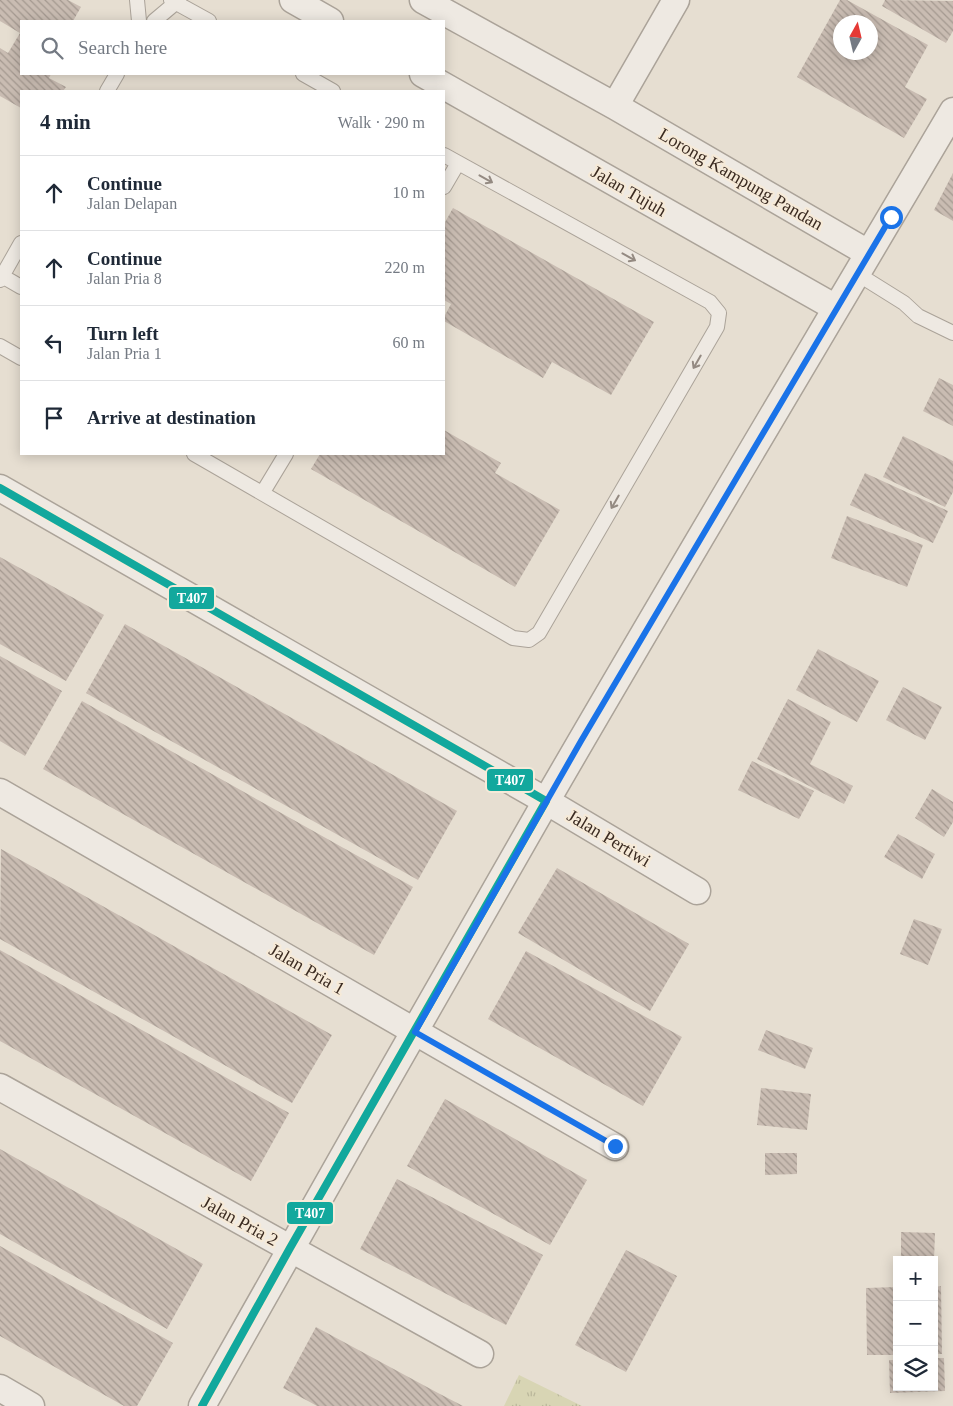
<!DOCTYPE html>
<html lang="en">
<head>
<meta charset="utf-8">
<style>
  body { margin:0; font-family:"Times New Roman",serif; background:#f6f6f7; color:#1f2937 }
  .controls { position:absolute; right:15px; bottom:15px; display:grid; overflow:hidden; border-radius:0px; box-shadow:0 2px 12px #0003 }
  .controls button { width:45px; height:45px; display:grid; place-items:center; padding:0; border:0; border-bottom:1px solid #e0e1e3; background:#fff; color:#1f2937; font:25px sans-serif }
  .compass { position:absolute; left:833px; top:15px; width:45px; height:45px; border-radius:50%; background:#fff; box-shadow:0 2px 12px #0003; rotate:8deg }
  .stop { position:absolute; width:15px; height:15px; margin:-11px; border:4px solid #1a73e8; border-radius:50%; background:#fff }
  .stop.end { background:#1a73e8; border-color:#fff; box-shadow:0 1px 5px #0008 }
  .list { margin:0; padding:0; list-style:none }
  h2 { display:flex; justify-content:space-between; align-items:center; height:65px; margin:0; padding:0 20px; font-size:21px }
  h2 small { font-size:16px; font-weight:400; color:#747a83 }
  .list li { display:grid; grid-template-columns:32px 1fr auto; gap:15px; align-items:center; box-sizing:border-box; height:75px; padding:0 20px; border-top:1px solid #e0e1e3 }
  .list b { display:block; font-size:19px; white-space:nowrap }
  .list p { margin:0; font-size:16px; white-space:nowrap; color:#747a83 }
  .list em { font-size:16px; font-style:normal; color:#747a83 }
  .icon { flex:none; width:28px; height:28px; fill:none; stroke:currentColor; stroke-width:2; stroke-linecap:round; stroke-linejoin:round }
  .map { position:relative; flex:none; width:953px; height:1406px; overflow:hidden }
  .search { position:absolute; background:#fff; box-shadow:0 2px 12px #0003; left:20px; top:20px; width:425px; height:55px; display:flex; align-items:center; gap:12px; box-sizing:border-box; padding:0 18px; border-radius:0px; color:#747a83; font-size:19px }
  .panel { position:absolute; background:#fff; box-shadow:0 2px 12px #0003; left:20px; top:90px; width:425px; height:365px; border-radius:0px }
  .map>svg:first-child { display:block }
  .park { fill:url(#park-tufts) }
  .building { fill:url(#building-back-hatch); fill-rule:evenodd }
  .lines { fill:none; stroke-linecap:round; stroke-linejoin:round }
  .service-casing { stroke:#aba399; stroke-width:16 }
  .minor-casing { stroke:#aba399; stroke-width:29 }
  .service { stroke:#eee9e2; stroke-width:14 }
  .minor { stroke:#eee9e2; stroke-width:26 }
  .bus-1-casing { stroke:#f6ead8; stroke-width:11 }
  .bus-1 { stroke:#12a89d; stroke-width:8 }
  .oneway { stroke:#948a82 }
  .route { stroke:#1a73e8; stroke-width:6 }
  .labels { text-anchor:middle; stroke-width:4.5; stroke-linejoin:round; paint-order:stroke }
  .street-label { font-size:18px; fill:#3b2b21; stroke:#f6ead8 }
  .line-badge { stroke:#f6ead8; stroke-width:2 }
  .badge-label { font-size:14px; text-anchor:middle; font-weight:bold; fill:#fff }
</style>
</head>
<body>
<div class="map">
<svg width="953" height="1406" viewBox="0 0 953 1406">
  <defs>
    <pattern id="park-tufts" width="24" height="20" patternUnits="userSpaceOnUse" patternTransform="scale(1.25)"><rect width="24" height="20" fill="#d8d5b4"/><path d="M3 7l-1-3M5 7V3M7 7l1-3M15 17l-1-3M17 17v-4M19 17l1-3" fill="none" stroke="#bab79a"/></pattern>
    <pattern id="building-back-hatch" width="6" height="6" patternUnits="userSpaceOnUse" patternTransform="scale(1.25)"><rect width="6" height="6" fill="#c9bcb2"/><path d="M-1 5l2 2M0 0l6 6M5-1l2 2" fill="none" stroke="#a49990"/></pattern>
  </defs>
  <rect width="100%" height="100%" fill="#e6ded1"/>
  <!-- park -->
  <path class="park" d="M519,1375l63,31h-78z"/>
  <!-- building -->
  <path class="building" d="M0,0h68l13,7 -8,14h-52v53h30l-2,4 17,9 -3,4h-42v17l-21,-12v-48l8,5 12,-20 -20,-12z
    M840,0h7l81,45 -23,42 22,12 -23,39 -107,-61zM840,22h30v30h-30z
    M885,0l68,1v30l-7,12 -64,-37z
    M953,173v48l-19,-11z
    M453,208l201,114 -43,73 -59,-33 -9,16 -99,-57v-4l7,-13 -7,-4v-76z
    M939,378l14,7v41l-30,-15z
    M444,430l57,33 -6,10 65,37 -45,77 -204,-118 9,-15h124z
    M903,436l50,25v31l-8,15 -62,-30z
    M865,473l83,38 -15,32 -83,-38z
    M847,516l76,29 -16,42 -76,-29z
    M0,557l104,58 -38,66 -66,-37z
    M125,624l332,187 -39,69 -332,-187z
    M818,649l61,32 -22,41 -61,-32z
    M0,656l62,35 -37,65 -25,-15z
    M903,687l39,20 -17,33 -39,-20z
    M788,699l43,23 -21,42 43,22 -9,18 -87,-45z
    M82,701l331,186 -39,68 -331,-186z
    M752,761l62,30 -15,28 -61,-29z
    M932,789l21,13v20l-9,15 -29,-19z
    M898,834l37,20 -13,25 -38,-22z
    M1,849l331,186 -40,68 -292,-164z
    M557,868l132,76 -39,67 -132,-78z
    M914,919l28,10 -14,36 -28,-11z
    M0,950l289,163 -38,68 -251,-140z
    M526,951l156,86 -39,69 -155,-87z
    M766,1030l47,18 -8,21 -47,-19z
    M761,1088l50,6 -4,36 -50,-5z
    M445,1099l142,81 -37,65 -143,-79z
    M0,1149l203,115 -36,65 -167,-95z
    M765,1153h32v21l-32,1z
    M397,1179l146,76 -37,70 -146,-76z
    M901,1232l34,1 -1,27h-33z
    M0,1246l173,97 -36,63h-13l-124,-70z
    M626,1250l51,26 -51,96 -51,-27z
    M941,1286l1,68h-8v-67z
    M897,1287v68h-30l-1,-67z
    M316,1327l122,66 25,13h-146l-9,-5 -25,-13z
    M934,1358h10l1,33 -55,2 -1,-33h8v27h37z"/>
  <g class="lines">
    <!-- service casing -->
    <g class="service-casing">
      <path id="service" d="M137,0l2,21
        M171,0l38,21
        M154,21l25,-21
        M303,74l30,17
        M107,91l10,-17
        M444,187l14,-24
        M856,273l48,30 14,13 35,17
        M2,276l19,11
        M0,280l21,-37
        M0,346l21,12
        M194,454l319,184 16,2 10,-7 178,-306 2,-14 -9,-11 -266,-147
        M263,492l23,-38"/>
    </g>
    <!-- minor casing -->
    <g class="minor-casing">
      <path id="minor" d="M293,0l37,21
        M423,0l192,106 253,147
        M423,74l413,234
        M615,106l61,-106
        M0,488l546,313 151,90
        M0,792l615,355
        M0,1087l480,267
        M0,1388l31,18
        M202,1406c115,-203 229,-406 346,-608 133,-230 270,-458 405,-687"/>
    </g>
    <!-- service -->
    <use href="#service" class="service"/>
    <!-- minor -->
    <use href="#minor" class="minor"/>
    <!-- bus-1 casing -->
    <g class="bus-1-casing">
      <path id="bus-1" d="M0,488l546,313 -256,447 -88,158"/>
    </g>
    <!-- bus-1 -->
    <use href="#bus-1" class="bus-1"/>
  </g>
  <!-- one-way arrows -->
  <defs><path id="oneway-shaft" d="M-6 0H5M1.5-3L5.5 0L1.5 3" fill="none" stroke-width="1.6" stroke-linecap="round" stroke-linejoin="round" transform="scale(1.25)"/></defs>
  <g class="oneway">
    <use href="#oneway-shaft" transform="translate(486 179) rotate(29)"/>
    <use href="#oneway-shaft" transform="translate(629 257) rotate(29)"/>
    <use href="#oneway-shaft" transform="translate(697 362) rotate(120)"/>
    <use href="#oneway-shaft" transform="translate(615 502) rotate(120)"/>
  </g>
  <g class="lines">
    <!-- route -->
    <path class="route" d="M615,1146l-200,-114 166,-291 310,-524"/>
  </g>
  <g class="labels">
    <!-- street labels -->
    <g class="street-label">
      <text transform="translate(741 179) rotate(30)" y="6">Lorong Kampung Pandan</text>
      <text transform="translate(629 191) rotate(30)" y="6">Jalan Tujuh</text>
      <text transform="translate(609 838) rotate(31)" y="6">Jalan Pertiwi</text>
      <text transform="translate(307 969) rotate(30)" y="6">Jalan Pria 1</text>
      <text transform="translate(240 1221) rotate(29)" y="6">Jalan Pria 2</text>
    </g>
  </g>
  <g class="line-badge">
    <rect x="168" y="586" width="47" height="24" rx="5" fill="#12a89d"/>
    <rect x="486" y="768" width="48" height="24" rx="5" fill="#12a89d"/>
    <rect x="286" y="1201" width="48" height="24" rx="5" fill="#12a89d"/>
  </g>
  <g class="badge-label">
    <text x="192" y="603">T407</text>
    <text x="510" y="785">T407</text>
    <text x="310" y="1218">T407</text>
  </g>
</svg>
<div class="controls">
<button>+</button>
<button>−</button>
<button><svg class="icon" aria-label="layers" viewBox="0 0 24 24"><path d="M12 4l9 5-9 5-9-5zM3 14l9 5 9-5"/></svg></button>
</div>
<svg class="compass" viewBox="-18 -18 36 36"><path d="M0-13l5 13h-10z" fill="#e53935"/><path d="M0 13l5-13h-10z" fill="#747a83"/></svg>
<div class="stop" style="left:891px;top:217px"></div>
<div class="stop end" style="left:615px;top:1146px"></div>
<div class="search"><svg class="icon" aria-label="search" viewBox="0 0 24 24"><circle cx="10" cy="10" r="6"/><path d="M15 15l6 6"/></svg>Search here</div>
<section class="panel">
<h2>4 min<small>Walk · 290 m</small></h2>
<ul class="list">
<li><svg class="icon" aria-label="ahead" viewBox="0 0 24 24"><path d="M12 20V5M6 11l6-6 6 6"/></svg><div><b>Continue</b><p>Jalan Delapan</p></div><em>10 m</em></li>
<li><svg class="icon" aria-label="ahead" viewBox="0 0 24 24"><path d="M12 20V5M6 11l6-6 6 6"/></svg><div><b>Continue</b><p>Jalan Pria 8</p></div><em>220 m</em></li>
<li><svg class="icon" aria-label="left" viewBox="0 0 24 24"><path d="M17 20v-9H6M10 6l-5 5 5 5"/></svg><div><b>Turn left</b><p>Jalan Pria 1</p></div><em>60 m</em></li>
<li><svg class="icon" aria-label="arrive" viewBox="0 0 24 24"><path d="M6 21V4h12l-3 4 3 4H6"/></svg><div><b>Arrive at destination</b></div></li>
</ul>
</section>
</div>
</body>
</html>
